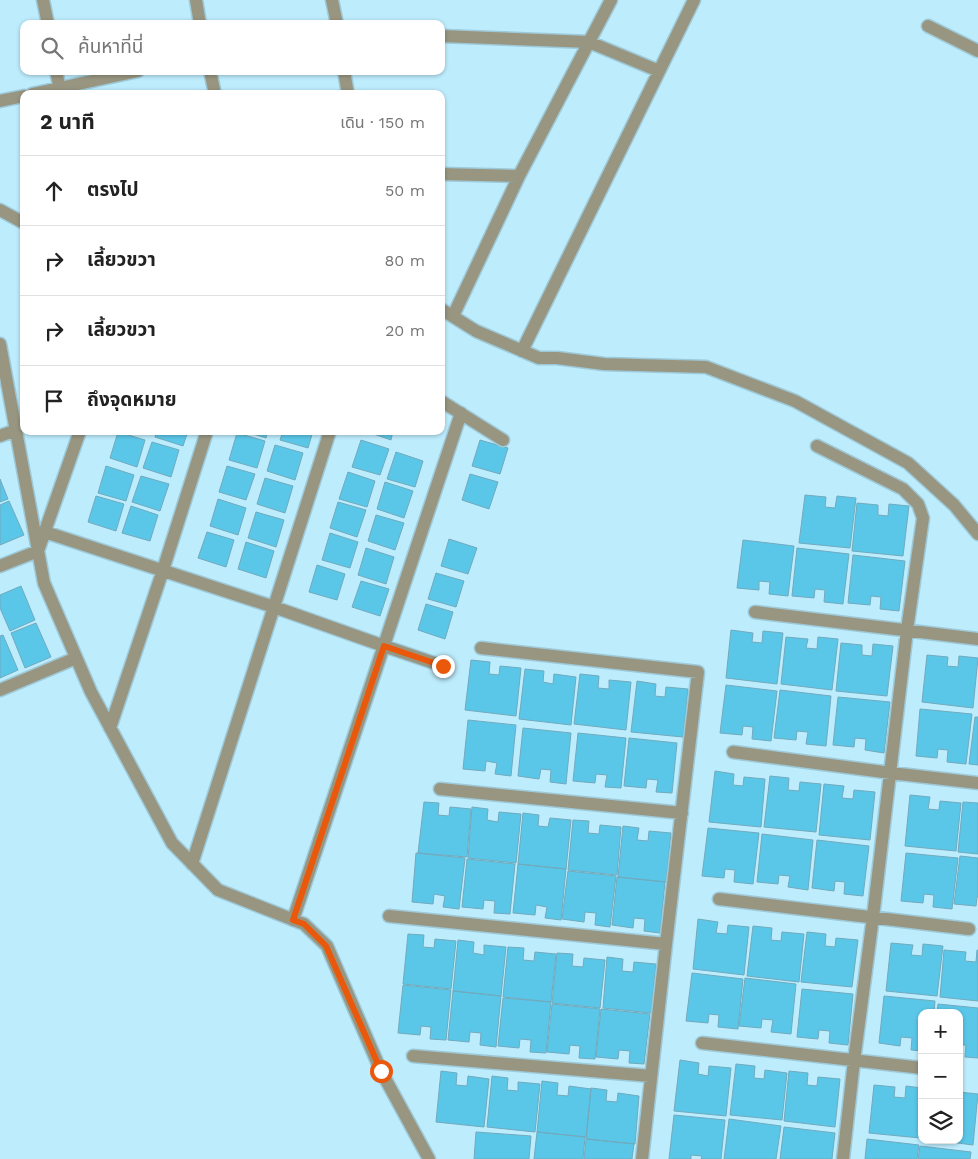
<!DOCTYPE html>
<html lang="th">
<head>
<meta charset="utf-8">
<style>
  body { margin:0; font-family:"Work Sans","Noto Sans Thai",sans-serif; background:#f6f6f6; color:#222 }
  .controls { position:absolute; right:15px; bottom:15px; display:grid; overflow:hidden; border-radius:10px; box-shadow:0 1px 4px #0004 }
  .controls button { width:45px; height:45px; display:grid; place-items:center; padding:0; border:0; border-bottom:1px solid #e0e0e0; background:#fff; color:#222; font:25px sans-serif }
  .stop { position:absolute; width:15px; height:15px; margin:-11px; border:4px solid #ea580c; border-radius:50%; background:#fff }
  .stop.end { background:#ea580c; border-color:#fff; box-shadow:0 1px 5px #0008 }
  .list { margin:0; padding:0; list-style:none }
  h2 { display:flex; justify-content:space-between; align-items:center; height:65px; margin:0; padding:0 20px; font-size:21px }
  h2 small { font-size:16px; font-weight:400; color:#767676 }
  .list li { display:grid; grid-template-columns:32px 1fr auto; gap:15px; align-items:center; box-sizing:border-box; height:70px; padding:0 20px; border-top:1px solid #e0e0e0 }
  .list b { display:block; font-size:19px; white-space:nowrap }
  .list em { font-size:16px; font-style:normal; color:#767676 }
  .icon { flex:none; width:28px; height:28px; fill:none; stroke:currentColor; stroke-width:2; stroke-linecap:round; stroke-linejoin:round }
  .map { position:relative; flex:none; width:978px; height:1159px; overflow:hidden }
  .search { position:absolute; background:#fff; box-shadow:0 1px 4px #0004; left:20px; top:20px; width:425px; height:55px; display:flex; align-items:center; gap:12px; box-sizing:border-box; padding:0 18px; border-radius:10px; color:#767676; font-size:19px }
  .panel { position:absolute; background:#fff; box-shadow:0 1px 4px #0004; left:20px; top:90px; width:425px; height:345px; border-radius:10px }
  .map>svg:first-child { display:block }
  .building { fill:#5bc7e8; stroke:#70aabd }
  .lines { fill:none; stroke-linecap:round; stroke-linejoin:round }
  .minor-casing { stroke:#9ec9d8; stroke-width:15 }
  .minor { stroke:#989681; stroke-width:12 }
  .route { stroke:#ea580c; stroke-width:6 }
</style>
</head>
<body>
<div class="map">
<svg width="978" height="1159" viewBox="0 0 978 1159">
  <rect width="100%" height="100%" fill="#bdecfd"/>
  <!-- building -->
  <path class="building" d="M157,431h31l-5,15 -28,-9z
    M244,431h24l-2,7z
    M283,431h30l-5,17 -28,-8z
    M365,431h28l-2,9z
    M118,432l27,8 -8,27 -27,-9z
    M237,433l28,8 -8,27 -28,-8z
    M361,440l28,9 -9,26 -28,-8z
    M480,440l28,8 -8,26 -28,-8z
    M152,442l27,8 -8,27 -28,-9z
    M275,445l28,8 -8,27 -28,-9z
    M396,452l27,9 -8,26 -28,-8z
    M106,466l28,9 -8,26 -28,-8z
    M227,466l28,8 -9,26 -27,-8z
    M348,472l27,9 -8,26 -28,-8z
    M470,474l28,8 -9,27 -27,-9z
    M141,476l28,8 -9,27 -28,-9z
    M265,478l28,8 -8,27 -28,-9z
    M0,479l8,20 -8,3z
    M385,482l28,9 -9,27 -27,-9z
    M805,495l21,2 -1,10 10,1 2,-12 19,2 -6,50 -51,-5z
    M96,496l28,8 -8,27 -28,-9z
    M218,499l28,9 -8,27 -28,-9z
    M9,501l15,34 -24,10v-40z
    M338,502l28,8 -9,27 -27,-9z
    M857,503l21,2v10l10,1 1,-12 20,2 -6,50 -51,-5z
    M131,506l27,9 -8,26 -28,-8z
    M256,512l28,8 -8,27 -28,-9z
    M376,515l28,8 -9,27 -27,-9z
    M207,532l27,8 -8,27 -28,-9z
    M330,533l28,9 -8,26 -28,-8z
    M449,539l28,9 -9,26 -27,-8z
    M743,540l51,6 -6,50 -19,-2 1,-12 -11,-1v9l-22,-2z
    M246,542l28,9 -8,27 -28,-9z
    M366,548l28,9 -8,27 -28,-9z
    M797,548l52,6 -6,50 -19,-2 1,-12 -10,-1 -1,9 -22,-2z
    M853,555l52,6 -6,50 -19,-2 1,-12 -10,-1 -1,9 -22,-2z
    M317,565l28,9 -8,26 -28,-8z
    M436,573l28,8 -8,26 -28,-8z
    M361,581l28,8 -9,27 -28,-9z
    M21,586l14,34 -25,11 -10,-23v-13z
    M426,604l27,8 -8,27 -27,-9z
    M36,623l15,34 -26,11 -14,-35z
    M731,630l22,3 -1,9 10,1 1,-12 20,2 -6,51 -51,-6z
    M3,635l15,35 -18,8v-42z
    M786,637l22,2 -2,9 11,1 1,-12 20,2 -6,51 -51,-6z
    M841,643l21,2v10l10,1 1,-12 20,2 -6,50 -51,-5z
    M927,655l21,2 -1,9 11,1 1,-11 19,2 -5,50 -51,-6z
    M471,660l19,2 -1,12 10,1 1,-9 21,2 -5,48 -51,-6z
    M525,669l19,2 -1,11 10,2 1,-10 22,3 -5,48 -52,-6z
    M580,674l19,2 -1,12 11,1v-9l22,2 -5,48 -52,-6z
    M637,681l19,3 -1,12 10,1 1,-10 22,2 -5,48 -52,-5z
    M726,685l51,6 -6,50 -19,-2 1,-12 -10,-1 -1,9 -22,-2z
    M780,690l51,6 -5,50 -20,-2 2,-12 -11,-1 -1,9 -22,-2z
    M838,697l52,5 -6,51 -19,-3 1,-11 -11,-1 -1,9 -21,-2z
    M920,709l52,5 -6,50 -19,-2 1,-12 -10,-1 -1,9 -21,-2z
    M975,717h3v48l-9,-1z
    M468,720l48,5 -5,51 -16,-2 2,-11 -11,-2 -1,10 -22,-2z
    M523,728l48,5 -5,51 -16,-2 1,-12 -10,-1 -2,10 -21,-3z
    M578,733l48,5 -5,50 -16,-1 2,-12 -11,-1 -1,9 -22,-2z
    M629,738l48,5 -5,50 -16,-1 2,-12 -11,-1 -1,9 -22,-2z
    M715,771l19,3 -1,11 10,1 1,-9 21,2 -4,48 -52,-5z
    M770,776l19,2 -1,12 11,1 1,-9 21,2 -5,48 -52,-5z
    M824,784l20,2 -2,12 11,1 1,-9 21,2 -5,48 -51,-5z
    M910,795l20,2 -2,12 11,1 1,-9 21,2 -5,48 -51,-5z
    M424,802l15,1 -1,12 11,1 1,-9 21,2 -4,48 -49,-4z
    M963,802l15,1v51l-20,-2z
    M472,807l16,2 -1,11 11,2 1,-10 22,2 -5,49 -48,-5z
    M523,813l16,2 -1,11 10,1 2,-9 21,2 -5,49 -48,-5z
    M573,820l16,1 -1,12 11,1 1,-9 21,2 -4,48 -49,-5z
    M623,826l16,2 -2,12 11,1 1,-10 22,2 -5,49 -48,-5z
    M708,828l51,5 -6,51 -19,-2 1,-12 -10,-1 -1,9 -22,-2z
    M762,834l51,6 -5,50 -20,-3 2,-11 -11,-1 -1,9 -21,-2z
    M817,840l52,6 -6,50 -19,-2 1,-12 -10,-1 -1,10 -22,-3z
    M416,853l49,5 -6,51 -16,-2 2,-11 -11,-2 -1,10 -21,-2z
    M906,853l52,5 -6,51 -19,-2 1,-12 -10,-1 -1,9 -22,-2z
    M960,856l18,2v39h-1l-1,9 -22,-2z
    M467,859l48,5 -5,50 -16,-1 1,-12 -11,-1 -1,9 -21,-2z
    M518,864l48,5 -5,51 -16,-2 2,-11 -11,-2 -1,10 -22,-2z
    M568,871l48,5 -6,51 -15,-2 1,-12 -11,-1 -1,10 -22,-3z
    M617,877l48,5 -5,51 -16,-2 1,-12 -11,-1 -1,10 -21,-3z
    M698,919l20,3 -2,11 11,1 1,-9 21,2 -5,48 -51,-6z
    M753,926l19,2 -1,12 10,1 1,-9 22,2 -5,48 -52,-6z
    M807,932l19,2 -1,12 10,1 1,-9 22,2 -6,47 -51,-5z
    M408,934l16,1 -1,12 11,1 1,-9 21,2 -5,48 -48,-5z
    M458,940l16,2 -1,11 11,2v-10l22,2 -5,49 -48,-5z
    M891,943l22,2 -2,10 11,1 1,-12 20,2 -6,50 -51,-5z
    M508,947l16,1 -1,12 11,1 1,-9 21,2 -5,48 -48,-5z
    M944,950l22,2 -1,9 11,1 1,-12h1v51l-38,-4z
    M557,953l16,1 -1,12 11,1 1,-9 21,2 -5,48 -48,-5z
    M607,957l16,2 -1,12 11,1 1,-10 22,2 -5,49 -48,-5z
    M692,973l51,6 -5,50 -20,-2 1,-12 -10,-1 -1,9 -22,-2z
    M745,978l51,6 -5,50 -20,-2 2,-12 -11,-1 -1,9 -22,-2z
    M403,985l48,5 -5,50 -16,-1 1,-12 -10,-1 -1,9 -22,-2z
    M802,989l51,5 -5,51 -19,-2 1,-12 -11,-1 -1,9 -21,-2z
    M453,991l48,5 -5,51 -16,-2 1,-12 -11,-1 -1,10 -21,-2z
    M884,996l51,5 -1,12h-12v38l-11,-1 1,-12 -11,-1 -1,9 -21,-3z
    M503,998l48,4 -5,51 -16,-1 1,-12 -11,-1 -1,9 -21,-2z
    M552,1004l48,5 -5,50 -16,-1 1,-12 -10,-1 -1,9 -22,-2z
    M938,1004l40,4v50l-13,-1 1,-12h-7v-32h-22z
    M601,1009l49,5 -6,50 -15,-1 1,-12 -11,-1 -1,9 -22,-2z
    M680,1060l19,3 -1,11 10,2 1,-10 22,2 -5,48 -52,-5z
    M736,1064l19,2 -1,12 10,1 1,-9 22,3 -5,47 -52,-5z
    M441,1071l16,2 -1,12 11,1 1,-10 21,3 -5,48 -48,-5z
    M789,1071l19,2 -1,12 10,1 1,-9 22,2 -5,48 -51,-6z
    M492,1076l16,2 -1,12 11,1v-9l22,2 -5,48 -48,-5z
    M542,1081l16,2 -1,12 11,1 1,-10 22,3 -5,48 -49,-5z
    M874,1085l21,2 -1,10 11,1 1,-12 16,2v35l-2,15 -51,-5z
    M591,1088l16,2 -1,11 11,1 1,-9 21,3 -4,48 -49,-5z
    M959,1092l19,2 -5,51 -38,-5h24z
    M674,1115l51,5 -4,39h-20l1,-3 -11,-1v4h-22z
    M729,1119l52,7 -5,33h-52z
    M784,1127l51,6 -3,26h-52z
    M476,1132l55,4 -2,23h-55z
    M537,1132l48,5 -2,22h-49z
    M586,1139l48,5 -2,15h-48z
    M867,1139l52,6 -2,14h-52z
    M920,1146l51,6 -1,7h-52z"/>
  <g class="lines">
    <!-- minor casing -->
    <g class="minor-casing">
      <path id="minor" d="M43,0l5,24
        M196,0l4,24
        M332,0l5,24
        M928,26l50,25
        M441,36l148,6 70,29
        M56,71l5,23
        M210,71l5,23
        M344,71l4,23
        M32,94l106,-23
        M0,101l24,-5
        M441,174l78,2
        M0,210l22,12h2
        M441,309l35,22 63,27h18l47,6 102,3 89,34 113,62 46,42 24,29
        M453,316l66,-140 92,-176
        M0,344l44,239 47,109 81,151 46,47 86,34 23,22 54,125 48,88
        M522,351l172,-351
        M441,401l62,39
        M0,436l16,-6
        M817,446l86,43 15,15 5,14 -16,112 -34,287 -19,144 -11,98
        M45,532l229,75 110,39 59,20
        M0,566l38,-15 42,-120
        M755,612l223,27
        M481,648l217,24 -32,272 -24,215
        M0,690l76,-32
        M110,728l53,-158 44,-139
        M733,752l158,21 87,10
        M440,789l242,24
        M192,864l138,-433
        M719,899l250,30
        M389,916l277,28
        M293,920l168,-507
        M702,1043l220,25
        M413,1056l238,20"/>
    </g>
    <!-- minor -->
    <use href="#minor" class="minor"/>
  </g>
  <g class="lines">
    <!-- route -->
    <path class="route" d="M381,1071l-55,-125 -22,-22 -11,-4 91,-274 59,20"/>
  </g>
</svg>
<div class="controls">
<button>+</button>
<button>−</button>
<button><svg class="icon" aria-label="layers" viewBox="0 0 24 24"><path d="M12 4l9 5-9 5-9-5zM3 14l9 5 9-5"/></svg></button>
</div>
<div class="stop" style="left:381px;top:1071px"></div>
<div class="stop end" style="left:443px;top:666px"></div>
<div class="search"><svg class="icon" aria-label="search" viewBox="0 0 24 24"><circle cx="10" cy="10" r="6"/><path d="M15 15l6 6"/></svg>ค้นหาที่นี่</div>
<section class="panel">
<h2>2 นาที<small>เดิน · 150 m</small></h2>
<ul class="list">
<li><svg class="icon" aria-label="ahead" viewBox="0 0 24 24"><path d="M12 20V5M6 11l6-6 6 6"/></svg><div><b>ตรงไป</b></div><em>50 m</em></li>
<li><svg class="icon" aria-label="right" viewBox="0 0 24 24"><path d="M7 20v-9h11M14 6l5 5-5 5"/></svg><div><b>เลี้ยวขวา</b></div><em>80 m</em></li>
<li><svg class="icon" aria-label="right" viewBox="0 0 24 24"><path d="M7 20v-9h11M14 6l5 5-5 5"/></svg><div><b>เลี้ยวขวา</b></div><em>20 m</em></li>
<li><svg class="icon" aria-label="arrive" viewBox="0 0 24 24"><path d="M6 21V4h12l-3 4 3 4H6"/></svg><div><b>ถึงจุดหมาย</b></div></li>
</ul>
</section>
</div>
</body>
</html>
